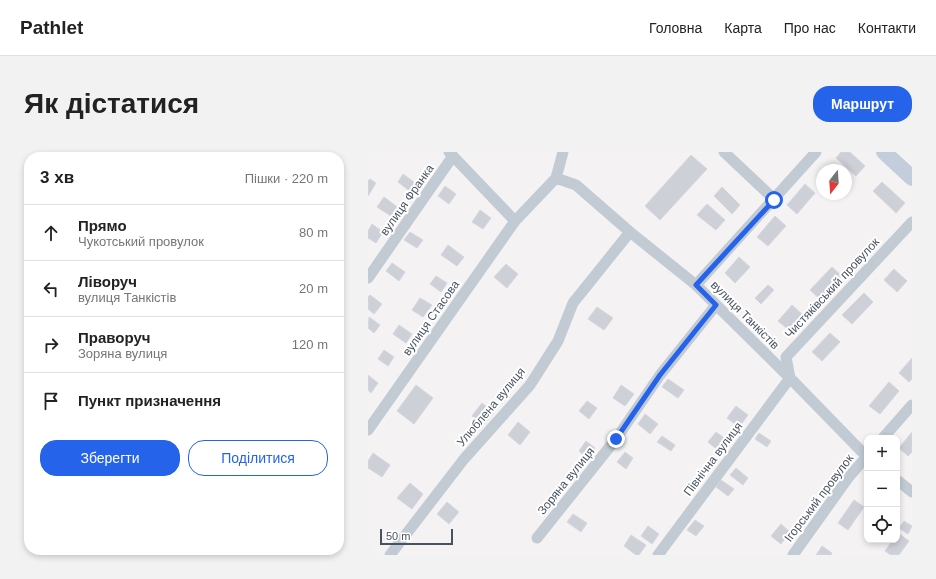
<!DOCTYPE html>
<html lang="uk">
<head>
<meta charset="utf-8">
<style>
  body { margin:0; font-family:Arial,sans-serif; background:#f2f2f2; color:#222 }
  .controls { position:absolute; right:12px; bottom:12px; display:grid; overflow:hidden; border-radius:8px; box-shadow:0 2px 6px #0003 }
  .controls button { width:36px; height:36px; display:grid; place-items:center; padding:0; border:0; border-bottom:1px solid #e0e0e0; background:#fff; color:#222; font:20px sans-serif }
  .compass { position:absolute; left:448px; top:12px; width:36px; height:36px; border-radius:50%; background:#fff; box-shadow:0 2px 6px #0003; rotate:197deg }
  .scale { position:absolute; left:12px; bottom:10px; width:73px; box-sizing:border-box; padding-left:4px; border:2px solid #485362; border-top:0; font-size:11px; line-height:14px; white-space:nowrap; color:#485362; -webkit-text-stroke:3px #fff; paint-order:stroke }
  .stop { position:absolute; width:12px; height:12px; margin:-9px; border:3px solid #2563eb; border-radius:50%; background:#fff }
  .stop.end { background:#2563eb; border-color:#fff; box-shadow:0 1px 4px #0008 }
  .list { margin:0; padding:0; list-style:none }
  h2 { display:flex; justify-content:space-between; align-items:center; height:52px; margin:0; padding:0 16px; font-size:17px }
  h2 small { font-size:13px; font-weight:400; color:#767676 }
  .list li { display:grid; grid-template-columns:26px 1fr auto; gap:12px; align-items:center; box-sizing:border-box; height:56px; padding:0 16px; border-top:1px solid #e0e0e0 }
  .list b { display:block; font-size:15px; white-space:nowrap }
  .list p { margin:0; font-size:13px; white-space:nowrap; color:#767676 }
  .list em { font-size:13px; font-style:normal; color:#767676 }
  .actions { display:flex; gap:8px; padding:12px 16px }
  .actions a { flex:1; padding:9px 0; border:1px solid #2563eb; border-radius:16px; text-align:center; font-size:14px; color:#2563eb }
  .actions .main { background:#2563eb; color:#fff }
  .icon { flex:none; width:22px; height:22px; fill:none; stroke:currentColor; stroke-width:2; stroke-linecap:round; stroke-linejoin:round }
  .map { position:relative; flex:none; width:544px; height:403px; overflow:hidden; border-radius:16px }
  header { display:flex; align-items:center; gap:24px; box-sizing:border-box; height:56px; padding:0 20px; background:#fff; border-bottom:1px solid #e0e0e0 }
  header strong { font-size:19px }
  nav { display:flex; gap:22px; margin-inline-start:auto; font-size:14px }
  .intro { display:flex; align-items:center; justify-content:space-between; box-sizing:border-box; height:96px; padding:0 24px }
  h1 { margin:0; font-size:28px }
  .button { padding:10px 18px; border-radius:16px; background:#2563eb; color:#fff; font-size:14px; font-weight:700 }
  main { display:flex; gap:24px; padding:0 24px }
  aside { flex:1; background:#fff; border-radius:16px; box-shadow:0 2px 6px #0003 }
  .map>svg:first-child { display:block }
  .building { fill:#ced0d8; stroke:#d6d7de }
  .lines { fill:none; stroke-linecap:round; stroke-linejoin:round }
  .street { stroke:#c2cbd4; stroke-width:11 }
  .secondary { stroke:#c4cddc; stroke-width:16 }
  .route { stroke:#2563eb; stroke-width:5 }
  .labels { text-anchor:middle; stroke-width:4; stroke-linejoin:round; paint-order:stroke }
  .street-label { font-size:12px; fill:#485362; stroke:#fff }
</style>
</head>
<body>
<header>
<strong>Pathlet</strong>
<nav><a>Головна</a><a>Карта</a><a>Про нас</a><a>Контакти</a></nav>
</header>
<div class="intro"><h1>Як дістатися</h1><a class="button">Маршрут</a></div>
<main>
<aside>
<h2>3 хв<small>Пішки · 220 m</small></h2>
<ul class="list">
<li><svg class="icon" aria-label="ahead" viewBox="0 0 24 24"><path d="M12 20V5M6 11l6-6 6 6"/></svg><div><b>Прямо</b><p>Чукотський провулок</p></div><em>80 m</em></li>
<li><svg class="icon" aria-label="left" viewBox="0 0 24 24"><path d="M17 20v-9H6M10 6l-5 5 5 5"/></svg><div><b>Ліворуч</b><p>вулиця Танкістів</p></div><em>20 m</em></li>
<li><svg class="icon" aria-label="right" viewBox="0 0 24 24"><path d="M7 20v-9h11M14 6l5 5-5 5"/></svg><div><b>Праворуч</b><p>Зоряна вулиця</p></div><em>120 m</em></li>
<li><svg class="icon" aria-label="arrive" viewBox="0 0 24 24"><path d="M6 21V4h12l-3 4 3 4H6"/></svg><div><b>Пункт призначення</b></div></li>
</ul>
<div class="actions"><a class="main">Зберегти</a><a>Поділитися</a></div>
</aside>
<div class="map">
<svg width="544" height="403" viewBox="0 0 544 403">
  <rect width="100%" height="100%" fill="#f4f2f2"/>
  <!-- building -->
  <path class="building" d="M473,0h9l15,14 -9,10 -20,-18z
    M323,3l16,14 -47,51 -15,-14z
    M35,22l15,11 -6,8 -14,-11z
    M2,27l6,4 -8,13v-15z
    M514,30l23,21 -9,10 -23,-22z
    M437,32l10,9 -18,21 -10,-9z
    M77,34l11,8 -7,10 -11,-8z
    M354,35l18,18 -8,9 -18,-18z
    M16,45l16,12 -6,9 -17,-11z
    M339,52l18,16 -9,10 -19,-15z
    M112,58l11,8 -8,11 -11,-7z
    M407,64l11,10 -18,20 -11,-9z
    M4,72l11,8 -7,11 -8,-5v-7z
    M42,80l13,8 -6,8 -13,-8z
    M80,93l16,12 -7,9 -16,-11z
    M371,105l11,10 -15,16 -10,-10z
    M24,111l13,9 -6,9 -13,-10z
    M138,112l12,10 -11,14 -13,-11z
    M464,115l10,9 -22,23 -10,-9z
    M526,117l13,12 -10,11 -13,-12z
    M68,124l11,7 -6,9 -11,-8z
    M400,133l6,5 -13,14 -6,-6z
    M496,141l9,9 -21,22 -10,-9z
    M2,143l12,9 -8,10 -6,-5v-12z
    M52,146l12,7 -9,12 -11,-7z
    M424,153l12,11 -14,15 -12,-10z
    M229,155l16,11 -9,12 -16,-11z
    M1,165l11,8 -6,8 -6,-5z
    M31,173l13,9 -6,9 -13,-9z
    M462,181l10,9 -18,19 -10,-9z
    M16,198l10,7 -6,9 -10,-7z
    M544,206v21l-3,3 -10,-9z
    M0,223l10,8 -7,10 -3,-3z
    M300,227l16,11 -6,8 -16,-11z
    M521,230l10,9 -19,23 -11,-8z
    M48,233l17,13 -19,26 -17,-13z
    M253,233l13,9 -9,12 -12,-8z
    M219,249l10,7 -8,11 -10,-8z
    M114,251l12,10 -11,12 -11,-9z
    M368,254l12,9 -9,12 -12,-9z
    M277,262l13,10 -8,10 -12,-10z
    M150,270l12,10 -10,13 -12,-10z
    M348,280l11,8 -8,11 -11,-9z
    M544,280v20l-4,4 -9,-8z
    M391,281l12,8 -4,6 -12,-8z
    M294,284l13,9 -4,6 -14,-9z
    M218,289l9,7 -8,10 -8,-7z
    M257,300l8,6 -7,11 -9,-7z
    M5,301l17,12 -8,12 -14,-9v-7z
    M368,316l12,10 -5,7 -13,-10z
    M353,328l13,9 -6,7 -12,-9z
    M42,331l13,11 -11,15 -15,-11z
    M486,348l10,7 -16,23 -10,-7z
    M79,350l12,10 -10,12 -12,-10z
    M205,362l14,9 -6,9 -14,-10z
    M327,368l9,6 -8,10 -9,-6z
    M536,369l8,5 -4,8 -9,-6z
    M413,372l9,8 -9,12 -10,-8z
    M280,374l11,8 -7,10 -11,-8z
    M530,381l11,8 -10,14h-8l-6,-4 8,-11h4z
    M263,383l15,10 -7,10h-3l-12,-9z
    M454,394l10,7 -1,2h-15z"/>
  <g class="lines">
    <!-- street -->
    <path class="street" d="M81,0l66,69
      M356,0l50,47
      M188,26l20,7 54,47 66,53 94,93 77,79
      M0,126l85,-122
      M328,133l120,-133
      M422,226l-4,-21 126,-135
      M0,278l147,-209 41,-43 7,-26
      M515,286l29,-33
      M529,328l15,12
      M169,386l79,-99 44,-64 56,-70
      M22,403l74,-96 66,-74 28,-44 15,-38 57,-71
      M290,403l132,-177
      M425,403l55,-77 19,-22"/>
    <!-- secondary -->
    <path class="secondary" d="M516,0l28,26"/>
  </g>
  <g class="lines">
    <!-- route -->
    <path class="route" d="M248,287l44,-64 56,-70 -20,-20 78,-85"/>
  </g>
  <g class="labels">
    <!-- street labels -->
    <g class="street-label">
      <text transform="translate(39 48) rotate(-55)" y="4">вулиця Франка</text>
      <text transform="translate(464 136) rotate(-47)" y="4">Чистяківський провулок</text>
      <text transform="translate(377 163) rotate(45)" y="4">вулиця Танкістів</text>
      <text transform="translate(63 166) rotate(-55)" y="4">вулиця Стасова</text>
      <text transform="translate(123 255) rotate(-50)" y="4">Улюблена вулиця</text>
      <text transform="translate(345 307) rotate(-53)" y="4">Північна вулиця</text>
      <text transform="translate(198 329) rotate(-51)" y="4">Зоряна вулиця</text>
      <text transform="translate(451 346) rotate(-53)" y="4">Ігорський провулок</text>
    </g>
  </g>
</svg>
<div class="controls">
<button>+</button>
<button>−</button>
<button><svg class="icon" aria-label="locate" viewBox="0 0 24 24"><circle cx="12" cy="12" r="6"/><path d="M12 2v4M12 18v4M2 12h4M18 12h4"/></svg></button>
</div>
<svg class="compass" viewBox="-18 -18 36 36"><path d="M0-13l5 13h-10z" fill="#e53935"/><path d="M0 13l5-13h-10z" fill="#767676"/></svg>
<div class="scale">50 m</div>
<div class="stop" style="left:406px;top:48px"></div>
<div class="stop end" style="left:248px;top:287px"></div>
</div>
</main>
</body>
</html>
